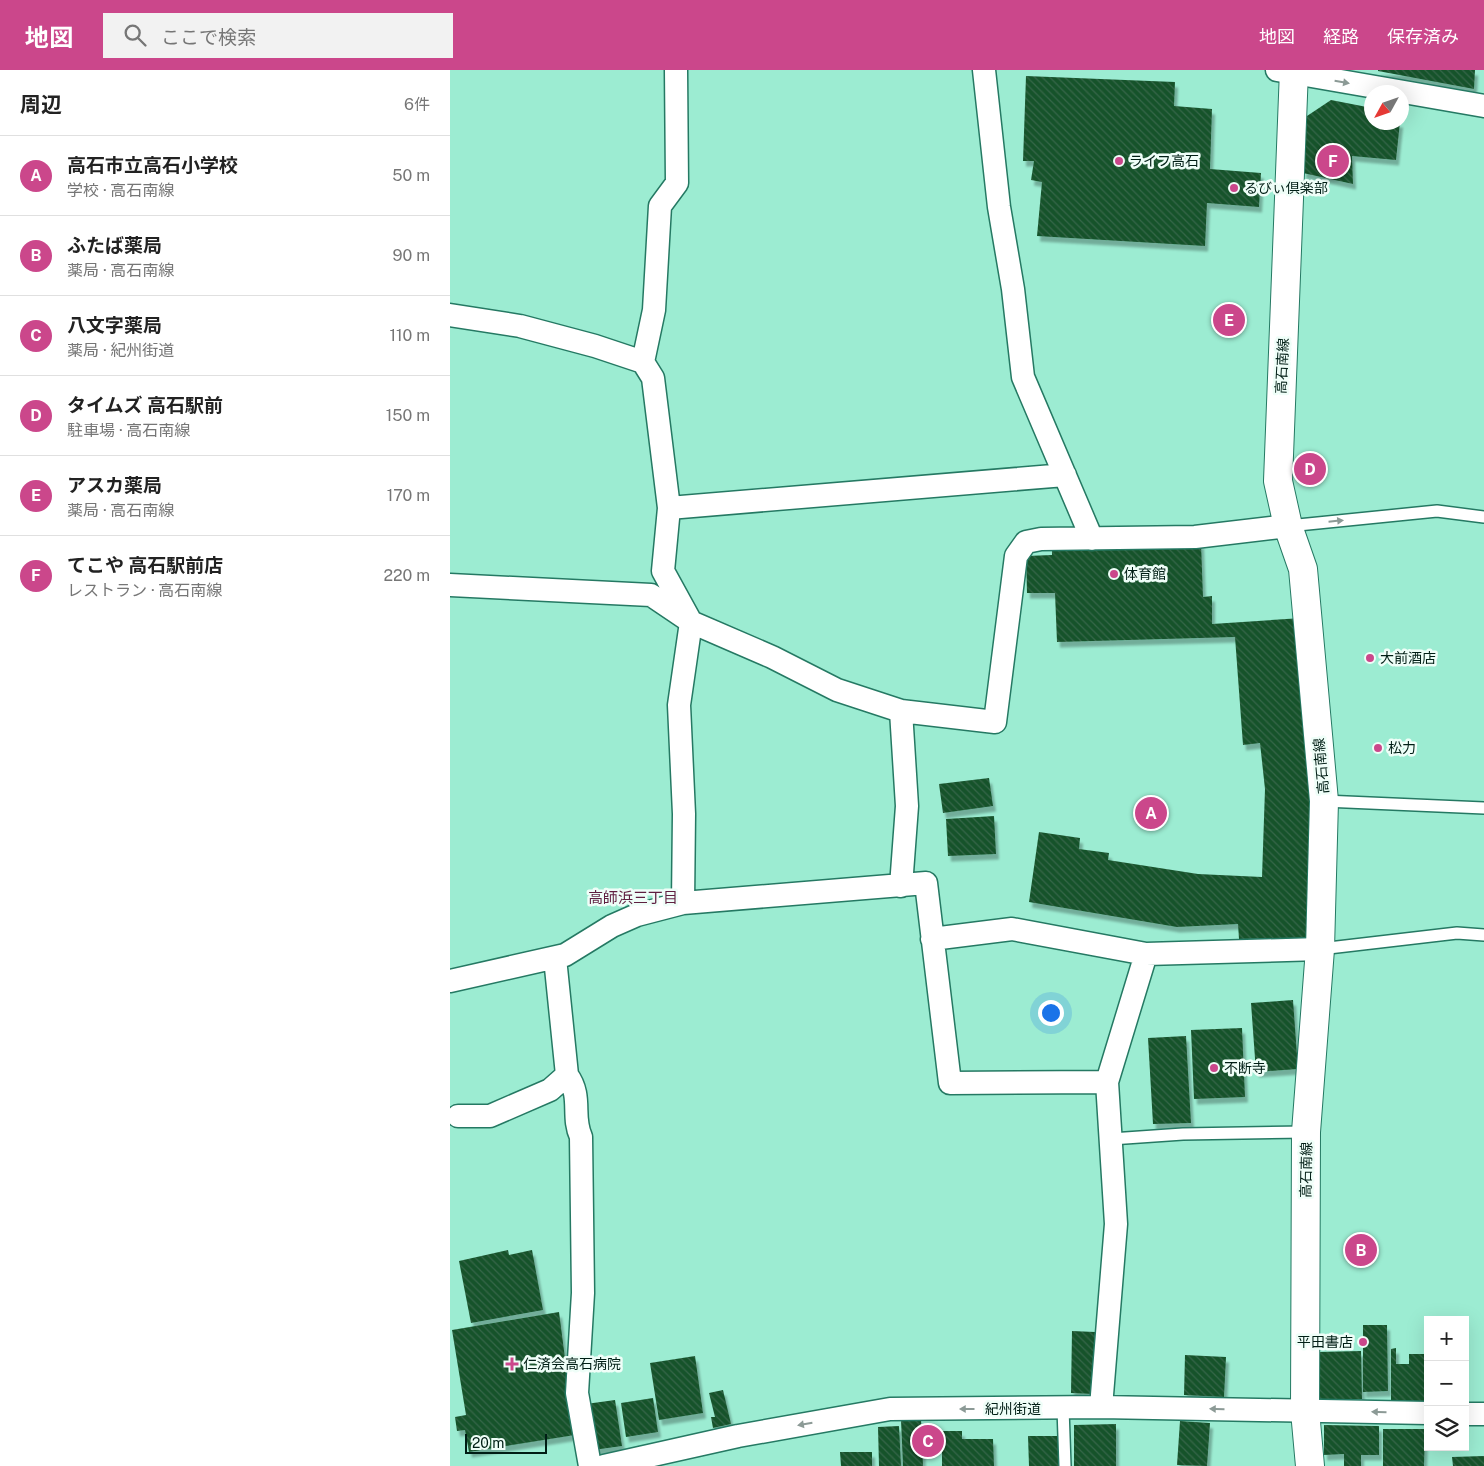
<!DOCTYPE html>
<html lang="ja">
<head>
<meta charset="utf-8">
<style>
  body { margin:0; font-family:"Public Sans","Noto Sans JP",sans-serif; background:#f2f2f2; color:#222 }
  .controls { position:absolute; right:15px; bottom:15px; display:grid; overflow:hidden; border-radius:0px; box-shadow:0 5px 20px #0002 }
  .controls button { width:45px; height:45px; display:grid; place-items:center; padding:0; border:0; border-bottom:1px solid #e0e0e0; background:#fff; color:#222; font:25px sans-serif }
  .compass { position:absolute; left:914px; top:15px; width:45px; height:45px; border-radius:50%; background:#fff; box-shadow:0 5px 20px #0002; rotate:230deg }
  .scale { position:absolute; left:15px; bottom:12px; width:82px; box-sizing:border-box; padding-left:5px; border:2px solid #001e15; border-top:0; font-size:14px; line-height:18px; white-space:nowrap; color:#001e15; -webkit-text-stroke:4px #effef8; paint-order:stroke }
  .you { position:absolute; left:600px; top:942px; width:18px; height:18px; margin:-12px; border:4px solid #fff; border-radius:50%; background:#1a73e8; box-shadow:0 0 0 8px #1a73e833 }
  .badge { display:grid; place-items:center; width:32px; height:32px; border-radius:50%; background:#cb478b; color:#fff; font-size:16px; font-weight:700 }
  .pin { position:absolute; translate:-50% -50%; border:2px solid #fff; box-shadow:0 1px 5px #0006 }
  .list { margin:0; padding:0; list-style:none }
  h2 { display:flex; justify-content:space-between; align-items:center; height:65px; margin:0; padding:0 20px; font-size:21px }
  h2 small { font-size:16px; font-weight:400; color:#767676 }
  .list li { display:grid; grid-template-columns:32px 1fr auto; gap:15px; align-items:center; box-sizing:border-box; height:80px; padding:0 20px; border-top:1px solid #e0e0e0 }
  .list b { display:block; font-size:19px; white-space:nowrap }
  .list p { margin:0; font-size:16px; white-space:nowrap; color:#767676 }
  .list em { font-size:16px; font-style:normal; color:#767676 }
  .icon { flex:none; width:28px; height:28px; fill:none; stroke:currentColor; stroke-width:2; stroke-linecap:round; stroke-linejoin:round }
  .map { position:relative; flex:none; width:1034px; height:1396px; overflow:hidden }
  header { display:flex; align-items:center; gap:30px; box-sizing:border-box; height:70px; padding:0 25px; background:#cb478b; color:#fff }
  header strong { font-size:24px }
  nav { display:flex; gap:28px; margin-inline-start:auto; font-size:18px }
  .search { width:350px; height:45px; background:#f2f2f2; display:flex; align-items:center; gap:12px; box-sizing:border-box; padding:0 18px; border-radius:0px; color:#767676; font-size:19px }
  main { display:flex }
  aside { flex:1; background:#fff }
  .map>svg:first-child { display:block }
  .building { fill:url(#building-back-hatch); filter:url(#shadow) }
  .lines { fill:none; stroke-linecap:round; stroke-linejoin:round }
  .service-casing { stroke:#257963; stroke-width:14 }
  .minor-casing { stroke:#257963; stroke-width:25 }
  .tertiary-casing { stroke:#257963; stroke-width:30 }
  .service { stroke:#fff; stroke-width:11 }
  .minor { stroke:#fff; stroke-width:22 }
  .tertiary { stroke:#fff; stroke-width:28 }
  .oneway { fill:#8c9a96 }
  .poi-dot { fill:#cb478b; stroke:#effef8; stroke-width:2 }
  .labels { text-anchor:middle; stroke-width:5; stroke-linejoin:round; paint-order:stroke }
  .poi-label { font-size:14px; fill:#001e15; stroke:#effef8; text-anchor:start }
  .street-label { font-size:14px; fill:#001e15; stroke:#effef8 }
  .neighbourhood-label { font-size:15px; fill:#5f1f40; stroke:#effef8 }
</style>
</head>
<body>
<header>
<strong>地図</strong>
<div class="search"><svg class="icon" aria-label="search" viewBox="0 0 24 24"><circle cx="10" cy="10" r="6"/><path d="M15 15l6 6"/></svg>ここで検索</div>
<nav><a>地図</a><a>経路</a><a>保存済み</a></nav>
</header>
<main>
<aside>
<h2>周辺<small>6件</small></h2>
<ul class="list">
<li><span class="badge">A</span><div><b>高石市立高石小学校</b><p>学校 · 高石南線</p></div><em>50 m</em></li>
<li><span class="badge">B</span><div><b>ふたば薬局</b><p>薬局 · 高石南線</p></div><em>90 m</em></li>
<li><span class="badge">C</span><div><b>八文字薬局</b><p>薬局 · 紀州街道</p></div><em>110 m</em></li>
<li><span class="badge">D</span><div><b>タイムズ 高石駅前</b><p>駐車場 · 高石南線</p></div><em>150 m</em></li>
<li><span class="badge">E</span><div><b>アスカ薬局</b><p>薬局 · 高石南線</p></div><em>170 m</em></li>
<li><span class="badge">F</span><div><b>てこや 高石駅前店</b><p>レストラン · 高石南線</p></div><em>220 m</em></li>
</ul>
</aside>
<div class="map">
<svg width="1034" height="1396" viewBox="0 0 1034 1396">
  <defs>
    <pattern id="building-back-hatch" width="6" height="6" patternUnits="userSpaceOnUse" patternTransform="scale(1.25)"><rect width="6" height="6" fill="#17522c"/><path d="M-1 5l2 2M0 0l6 6M5-1l2 2" fill="none" stroke="#366748"/></pattern>
    <filter id="shadow"><feDropShadow dx="3" dy="5.5" stdDeviation="1" flood-color="#0004"/></filter>
  </defs>
  <rect width="100%" height="100%" fill="#9cecd2"/>
  <!-- building -->
  <path class="building" d="M928,0h97l-1,19 -96,-18z
    M576,6l149,6 -1,24 38,3 -2,60 51,4 -2,34 -52,-4 -2,43 -168,-10 5,-54 -11,-2 3,-19h-11z
    M881,30l41,8v14h28l-4,38 -44,-4 1,28 -50,-11 4,-57z
    M751,473l2,54 9,-1v28l90,-6 12,153 -6,167 -69,1 -1,-15 -61,3 -148,-25 10,-70 41,6 -1,11 30,4 -1,7 90,14 64,3 3,-88 -5,-46 -17,2 -8,-108 -178,5 -2,-49h-28l-1,-37 26,-1v-7z
    M539,708l4,28 -50,7 -4,-29z
    M544,746l2,38 -48,2 -2,-37z
    M843,930l5,69 -42,3 -5,-69z
    M792,958l3,69 -51,2 -3,-69z
    M736,966l5,87 -38,1 -5,-86z
    M58,1180l1,5 23,-5 11,60 -72,13 -12,-62z
    M109,1242l16,123 -106,17 -4,-22 -8,1 -2,-14 11,-2 -14,-85z
    M913,1255h24l1,66 -25,1z
    M622,1261l23,1 -2,62 -22,-1z
    M946,1278v16h13v-10h16v-6h3v54h-37v-53z
    M911,1281l1,48 -42,1 -1,-48z
    M735,1285l41,2 -2,40 -40,-2z
    M245,1286l8,57 -44,7 -9,-57z
    M273,1320l8,34 -18,4 -2,-11h4l-6,-24z
    M203,1328l5,34 -32,5 -5,-34z
    M165,1330l7,46 -29,4 -7,-46z
    M471,1349l2,47h-20l-2,-46z
    M730,1351l30,2 -3,43 -30,-1z
    M666,1354v42h-42v-41z
    M874,1355l55,1v29h-18v11h-17v-12l-20,1z
    M449,1356l2,40h-22l-1,-39z
    M933,1359h42l-1,37h-41z
    M492,1361h20v8h31l1,27h-52z
    M578,1366h30v30h-29z
    M390,1382h32v14h-31z
    M1034,1386v10h-31l-1,-9z"/>
  <g class="lines">
    <!-- service casing -->
    <g class="service-casing">
      <path id="service" d="M838,456l149,-15 47,6
        M874,731l160,7
        M870,879l137,-16 27,2
        M661,1069l72,-5 123,-2
        M613,1338l2,58"/>
    </g>
    <!-- minor casing -->
    <g class="minor-casing">
      <path id="minor" d="M534,0l15,137 14,82 10,88 69,162
        M827,0l207,36
        M0,245l70,11 75,20 48,16 10,16 16,130 -6,63 28,51 -12,83 5,109 -1,89
        M193,292l11,-52 6,-104 17,-23 -1,-113
        M219,438l396,-33
        M0,515l201,10 40,27 81,35 65,33 64,21 94,11 21,-166 10,-14 15,-3 154,-2 93,-11
        M451,816l6,-80 -6,-95
        M482,869l80,-10 134,25 174,-5
        M105,888l12,117c16,22 4,40 14,62l2,156 -6,100 13,73
        M0,911l115,-26 47,-29 25,-11 46,-12 243,-20 24,200 157,-1 9,142 -15,183
        M657,1012l39,-128
        M8,1046h32l60,-26 17,-15
        M1015,1344h19
        M154,1396l134,-30 152,-27 211,-2 327,6"/>
    </g>
    <!-- tertiary casing -->
    <g class="tertiary-casing">
      <path id="tertiary" d="M844,0l-16,411 10,45 15,43 21,232 -4,148 -14,183 -1,279 5,55"/>
    </g>
    <!-- service -->
    <use href="#service" class="service"/>
    <!-- minor -->
    <use href="#minor" class="minor"/>
    <!-- tertiary -->
    <use href="#tertiary" class="tertiary"/>
  </g>
  <!-- one-way arrows -->
  <defs><path id="oneway-solid" d="M-6-.8H1V-3.2L6.5 0L1 3.2V.8H-6Z" transform="scale(1.25)"/></defs>
  <g class="oneway">
    <use href="#oneway-solid" transform="translate(892 12) rotate(10)"/>
    <use href="#oneway-solid" transform="translate(886 451) rotate(-6)"/>
    <use href="#oneway-solid" transform="translate(517 1339) rotate(180)"/>
    <use href="#oneway-solid" transform="translate(767 1339) rotate(-179)"/>
    <use href="#oneway-solid" transform="translate(929 1342) rotate(-179)"/>
    <use href="#oneway-solid" transform="translate(355 1354) rotate(170)"/>
  </g>
  <!-- markers -->
  <g class="poi-dot">
    <circle cx="669" cy="91" r="5"/>
    <circle cx="784" cy="118" r="5"/>
    <circle cx="664" cy="504" r="5"/>
    <circle cx="920" cy="588" r="5"/>
    <circle cx="928" cy="678" r="5"/>
    <circle cx="764" cy="998" r="5"/>
    <circle cx="913" cy="1272" r="5"/>
    <path d="M59.5 1286.5h5v5h5v5h-5v5h-5v-5h-5v-5h5z"/>
  </g>
  <g class="labels">
    <!-- poi labels -->
    <g class="poi-label">
      <text x="679" y="96">ライフ高石</text>
      <text x="794" y="123">るびぃ倶楽部</text>
      <text x="674" y="509">体育館</text>
      <text x="930" y="593">大前酒店</text>
      <text x="938" y="683">松力</text>
      <text x="774" y="1003">不断寺</text>
      <text x="903" y="1277" text-anchor="end">平田書店</text>
      <text x="73" y="1299">仁済会高石病院</text>
    </g>
    <!-- street labels -->
    <g class="street-label">
      <text transform="translate(832 296) rotate(-87)" y="5">高石南線</text>
      <text transform="translate(871 696) rotate(-95)" y="5">高石南線</text>
      <text transform="translate(856 1100) rotate(-89)" y="5">高石南線</text>
      <text x="563" y="1344">紀州街道</text>
    </g>
    <!-- neighbourhood labels -->
    <g class="neighbourhood-label">
      <text x="183" y="833">高師浜三丁目</text>
    </g>
  </g>
</svg>
<div class="controls">
<button>+</button>
<button>−</button>
<button><svg class="icon" aria-label="layers" viewBox="0 0 24 24"><path d="M12 4l9 5-9 5-9-5zM3 14l9 5 9-5"/></svg></button>
</div>
<svg class="compass" viewBox="-18 -18 36 36"><path d="M0-13l5 13h-10z" fill="#e53935"/><path d="M0 13l5-13h-10z" fill="#767676"/></svg>
<div class="scale">20 m</div>
<div class="you"></div>
<div class="pin badge" style="left:701px;top:743px">A</div>
<div class="pin badge" style="left:911px;top:1180px">B</div>
<div class="pin badge" style="left:478px;top:1371px">C</div>
<div class="pin badge" style="left:860px;top:399px">D</div>
<div class="pin badge" style="left:779px;top:250px">E</div>
<div class="pin badge" style="left:883px;top:91px">F</div>
</div>
</main>
</body>
</html>
